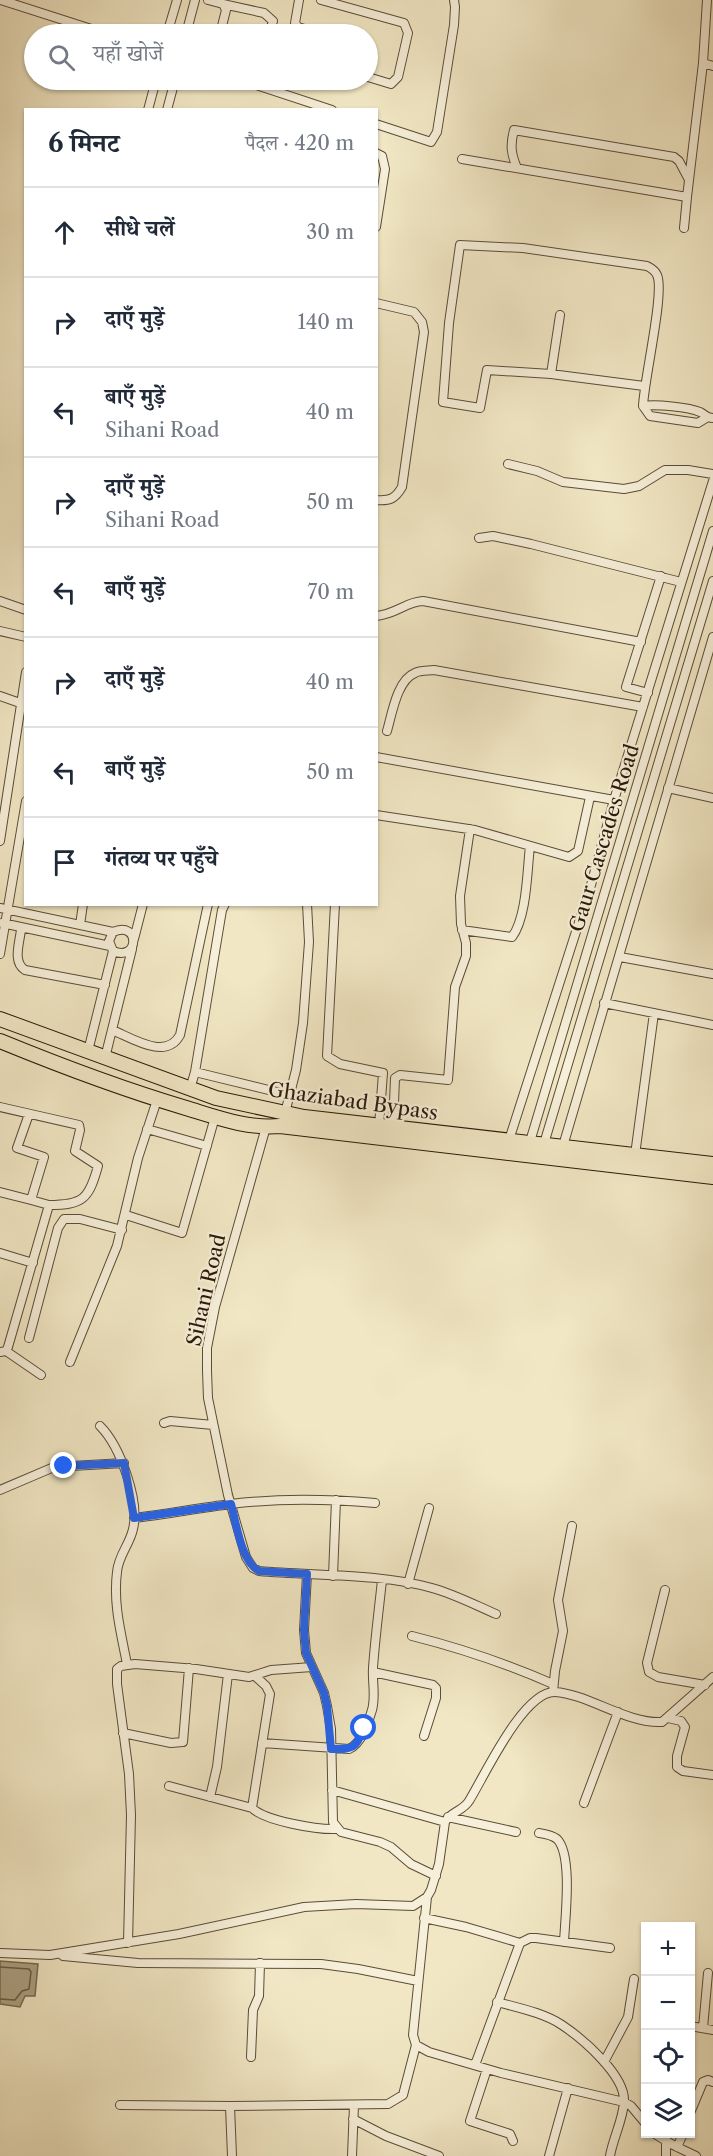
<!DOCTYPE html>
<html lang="hi">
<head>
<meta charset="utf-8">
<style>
  body { margin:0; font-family:"Libre Caslon Text","Noto Serif Devanagari",serif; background:#f6f6f7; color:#1f2937 }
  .controls { position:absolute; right:18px; bottom:18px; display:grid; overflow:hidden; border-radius:0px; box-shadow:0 2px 4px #0004 }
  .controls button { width:54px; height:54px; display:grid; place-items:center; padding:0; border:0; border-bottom:2px solid #e0e1e3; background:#fff; color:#1f2937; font:30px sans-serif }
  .stop { position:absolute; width:18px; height:18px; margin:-14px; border:4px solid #2563eb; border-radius:50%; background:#fff }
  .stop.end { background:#2563eb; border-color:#fff; box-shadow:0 2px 6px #0008 }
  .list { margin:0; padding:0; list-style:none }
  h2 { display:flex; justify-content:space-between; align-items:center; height:78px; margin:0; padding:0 24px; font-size:26px }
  h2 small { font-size:20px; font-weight:400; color:#747a83 }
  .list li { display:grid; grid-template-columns:39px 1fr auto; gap:18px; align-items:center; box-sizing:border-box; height:90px; padding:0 24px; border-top:2px solid #e0e1e3 }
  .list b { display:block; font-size:22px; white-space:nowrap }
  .list p { margin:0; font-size:20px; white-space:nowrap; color:#747a83 }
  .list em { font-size:20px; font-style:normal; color:#747a83 }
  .icon { flex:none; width:33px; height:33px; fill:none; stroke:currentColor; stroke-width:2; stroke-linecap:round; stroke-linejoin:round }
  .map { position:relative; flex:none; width:713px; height:2156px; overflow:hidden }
  .search { position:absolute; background:#fff; box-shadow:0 2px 4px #0004; left:24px; top:24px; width:354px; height:66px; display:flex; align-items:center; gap:15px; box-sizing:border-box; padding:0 21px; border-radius:33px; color:#747a83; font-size:22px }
  .panel { position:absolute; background:#fff; box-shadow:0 2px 4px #0004; left:24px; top:108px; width:354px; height:798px; border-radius:0px }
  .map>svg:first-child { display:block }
  .water { fill:#ada184; stroke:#786b52; stroke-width:1.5 }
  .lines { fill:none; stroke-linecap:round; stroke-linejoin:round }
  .shore { stroke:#6b5d46; stroke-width:1.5 }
  .minor-casing { stroke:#5b4c37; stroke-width:10 }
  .trunk-casing { stroke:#291908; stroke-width:16 }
  .minor { stroke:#f6efd9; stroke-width:8 }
  .trunk { stroke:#f1e7c4; stroke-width:14 }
  .route { stroke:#2563eb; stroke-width:8 }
  .labels { text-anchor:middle; stroke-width:4.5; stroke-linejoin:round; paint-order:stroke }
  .street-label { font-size:20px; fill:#291908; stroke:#f6efd9 }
</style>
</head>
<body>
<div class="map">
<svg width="713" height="2156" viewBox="0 0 713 2156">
  <rect width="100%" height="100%" fill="#f1e7c4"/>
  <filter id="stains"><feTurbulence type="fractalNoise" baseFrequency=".00333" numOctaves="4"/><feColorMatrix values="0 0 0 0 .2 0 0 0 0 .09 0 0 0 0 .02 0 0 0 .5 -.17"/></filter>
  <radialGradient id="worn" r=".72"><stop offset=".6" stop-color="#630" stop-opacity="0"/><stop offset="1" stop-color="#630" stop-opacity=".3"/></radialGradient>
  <!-- water -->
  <path class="water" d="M0,1961l38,3 -3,32h-10l-5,11 -20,-3z"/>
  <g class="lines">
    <!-- shore -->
    <path class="shore" d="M0,1967l29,2 2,3 -2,17 -7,2 -7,9 -15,-1"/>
    <!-- minor casing -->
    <g class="minor-casing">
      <path id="minor" d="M1,0l106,34
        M208,0l15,4 3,6 -6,24
        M299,0l-4,23 3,4 22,7
        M321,0l83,23 4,10 -10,44 -7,7 -23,-7
        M223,4l41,9 9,8 -4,13
        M167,34l10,-34
        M186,34l9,-34
        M703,63l10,3
        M241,80l91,30
        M148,110l8,-30
        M167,110l8,-30
        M376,124l55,18 6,-10 17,-107 1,-18 -1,-7
        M376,153l6,3 3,13 -9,58
        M462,159l225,38 16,-134 4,-63
        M517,168c-6,-14 -7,-23 -3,-38l160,27 5,4 9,17
        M684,228l3,-31
        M376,303l38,9 8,10 2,10 -22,155c-7,12 -12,14 -26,13
        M560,315l-9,59 -64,-4 -7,38 -37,-6 6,-79 11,-78 63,3 124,18c4,2 8,4 10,9 8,16 -13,105 -14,131l7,10 48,7 8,-5
        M551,374l93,12
        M643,406c12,-2 46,1 57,6 6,3 6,6 13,6
        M508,464l29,7 26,11 61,7 15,-3 26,-16h23l25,4
        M479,538l14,-2 38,8 150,38
        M0,601l26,9
        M376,616c21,-2 29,-14 47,-15l218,41
        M0,631l26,6
        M648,693l-22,-6 35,-111
        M0,696l20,7
        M387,731c5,-17 10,-51 28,-58 5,-3 14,-2 19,-3l209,37
        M376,757l238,43
        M668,788l45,10
        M376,815l99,15 94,27 9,-6 12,-54
        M0,841l26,-169
        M335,904l-8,152 13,8 43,9 -4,53
        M0,908l113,24c27,-12 27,30 0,19l-4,-10 4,-9
        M2,923l108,23
        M80,925l3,-21
        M21,929c-1,13 -9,33 4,41l80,15
        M462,930l50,7c15,-20 15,-66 18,-91
        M134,939l9,-35
        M0,954l26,-153
        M620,957l93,17
        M604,1003l109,22
        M112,1030c20,8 54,31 68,5l28,-131
        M88,1051l25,-100
        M105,1058l27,-109
        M195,1072l94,23
        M190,1089l5,-17 27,-162 3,-6
        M0,1107l79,18 1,5 -5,21 23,15c-9,33 -15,39 -49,39l-41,142 -2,4 -6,1
        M285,1113l11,-43 7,-47 6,-81 -2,-38
        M29,1114l-12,34 27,9 -13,43 18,5
        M266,1127l-51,180 -8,41v23l1,27 20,97 18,62 7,11 6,3c55,5 120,2 173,17 22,6 43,17 64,26
        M393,1127l2,-49 5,-3 48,5 7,-93 11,-31v-13l-5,-19 -1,-28 10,-67
        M147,1129l60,17
        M509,1140l82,-255 23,-85 99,-319
        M529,1145l184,-614
        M563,1146l150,-509
        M543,1147l170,-566
        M635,1155l19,-142
        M0,1192l31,8
        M126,1215l56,18 33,-116
        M0,1253l33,10
        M29,1338l29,-110 6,-9h16l42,11
        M6,1351l35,24
        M70,1362l47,-116 21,-88 19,-58
        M164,1423l6,-2 43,4
        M100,1426c20,20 40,75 33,103 -3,15 -15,27 -16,43 -4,32 4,61 10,92
        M0,1490l54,-23 70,-4
        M134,1518c33,-4 65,-10 97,-14 48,-6 96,-5 144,-1
        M307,1574l-3,56 2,23 18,40 3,13 4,23 2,93 8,10 39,10 11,5 20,17 25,12
        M333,1576l3,-76
        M408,1584l21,-76
        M665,1590l-18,73 2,9 9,5 47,8
        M412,1636c52,13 93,27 141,48
        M373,1672l60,13 3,3v10l-12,38
        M255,1676l11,10 4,8 -18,114c13,13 66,22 85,21
        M553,1692l2,-21 8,-40 -5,-31 14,-74
        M668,1718l13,3 4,6 -8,29v11l6,4 30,4
        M123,1733l48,10 12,-1 6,-74
        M262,1743l87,6c13,-6 19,-26 23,-39 4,-14 0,-28 1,-42 2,-29 6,-59 9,-88
        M169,1786l83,22
        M332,1790l113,32
        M210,1797l7,-30 11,-93
        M584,1803l34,-91
        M448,1817l68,15
        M539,1833c6,1 13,2 18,6 16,16 8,80 7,103
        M427,1897l-14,138 3,10 13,7 72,21 123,29 7,4 15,18
        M424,1918l42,9 54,16
        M128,1943l3,-128 -2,-41 -12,-90v-15l4,-3 14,-2 61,5 53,8 22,-7 41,-3
        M0,1953l50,2 129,-21 125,-27 52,-3 57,2 14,-9 4,-7 8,-26 6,-42c5,-10 18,-11 24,-21 15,-24 54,-110 86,-109 33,2 72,32 107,30l51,-45
        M63,1956l75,7 183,1 37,5 60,12
        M497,2002c22,6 47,11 65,23 21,14 64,51 62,77 -1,18 -11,36 -14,54
        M690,2026l23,4
        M703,2028l5,-55
        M251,2057l2,-47 6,-14 1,-33
        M604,2062l24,-45 6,-38
        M475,2065l45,-122 10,-5h6l74,10
        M487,2069l-17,52 40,13 3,7
        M120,2105l110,1 158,-2 15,-9 13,-50
        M230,2106l2,50
        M690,2113l13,-31 5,-2 5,2
        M353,2119l33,17 53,20
        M655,2134l18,11 23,11
        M666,2141v15
        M677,2147l6,-13
        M352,2156l2,-51
        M549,2156l19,-68"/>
    </g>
    <!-- trunk casing -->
    <g class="trunk-casing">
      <path id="trunk" d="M0,1019l216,79 88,19 409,47
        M0,1041c61,25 122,48 186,67 30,9 61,21 94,18l433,51"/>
    </g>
    <!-- minor -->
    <use href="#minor" class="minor"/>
    <!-- trunk -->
    <use href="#trunk" class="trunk"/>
  </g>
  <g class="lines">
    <!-- route -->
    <path class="route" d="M64,1466l60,-3 10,55 97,-14c5,18 10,58 28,67l48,3 -3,56 2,23 18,40 3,13 4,43c23,0 24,0 33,-21"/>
  </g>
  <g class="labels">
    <!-- street labels -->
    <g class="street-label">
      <text transform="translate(604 838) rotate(-73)" y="7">Gaur Cascades Road</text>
      <text transform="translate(353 1101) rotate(8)" y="7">Ghaziabad Bypass</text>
      <text transform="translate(206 1290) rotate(-77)" y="7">Sihani Road</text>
    </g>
  </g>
  <rect width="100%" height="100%" filter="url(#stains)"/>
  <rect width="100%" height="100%" fill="url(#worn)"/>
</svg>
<div class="controls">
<button>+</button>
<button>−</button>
<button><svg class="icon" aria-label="locate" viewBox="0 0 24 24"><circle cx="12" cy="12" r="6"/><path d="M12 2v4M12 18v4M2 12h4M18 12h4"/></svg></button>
<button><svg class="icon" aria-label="layers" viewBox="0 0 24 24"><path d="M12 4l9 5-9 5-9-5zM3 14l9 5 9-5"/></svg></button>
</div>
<div class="stop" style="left:364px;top:1728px"></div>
<div class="stop end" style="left:64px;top:1466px"></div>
<div class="search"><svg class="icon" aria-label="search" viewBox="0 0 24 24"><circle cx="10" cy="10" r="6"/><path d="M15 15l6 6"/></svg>यहाँ खोजें</div>
<section class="panel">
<h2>6 मिनट<small>पैदल · 420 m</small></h2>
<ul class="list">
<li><svg class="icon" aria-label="ahead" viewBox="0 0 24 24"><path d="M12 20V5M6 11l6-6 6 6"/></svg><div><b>सीधे चलें</b></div><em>30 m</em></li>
<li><svg class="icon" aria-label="right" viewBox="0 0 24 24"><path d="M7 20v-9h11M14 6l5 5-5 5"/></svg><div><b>दाएँ मुड़ें</b></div><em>140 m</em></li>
<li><svg class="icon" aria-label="left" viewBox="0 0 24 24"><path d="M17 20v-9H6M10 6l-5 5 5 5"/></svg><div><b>बाएँ मुड़ें</b><p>Sihani Road</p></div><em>40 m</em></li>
<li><svg class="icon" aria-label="right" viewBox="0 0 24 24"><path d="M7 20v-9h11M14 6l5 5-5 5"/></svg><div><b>दाएँ मुड़ें</b><p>Sihani Road</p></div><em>50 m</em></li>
<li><svg class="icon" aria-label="left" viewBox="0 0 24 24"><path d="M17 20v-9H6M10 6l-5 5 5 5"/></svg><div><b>बाएँ मुड़ें</b></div><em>70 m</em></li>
<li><svg class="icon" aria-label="right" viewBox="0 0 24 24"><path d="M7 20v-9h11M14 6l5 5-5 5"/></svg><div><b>दाएँ मुड़ें</b></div><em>40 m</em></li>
<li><svg class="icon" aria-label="left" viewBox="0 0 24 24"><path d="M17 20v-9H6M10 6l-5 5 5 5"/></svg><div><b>बाएँ मुड़ें</b></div><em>50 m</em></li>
<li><svg class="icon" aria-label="arrive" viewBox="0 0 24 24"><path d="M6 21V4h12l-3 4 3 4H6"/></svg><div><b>गंतव्य पर पहुँचे</b></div></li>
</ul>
</section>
</div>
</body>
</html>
